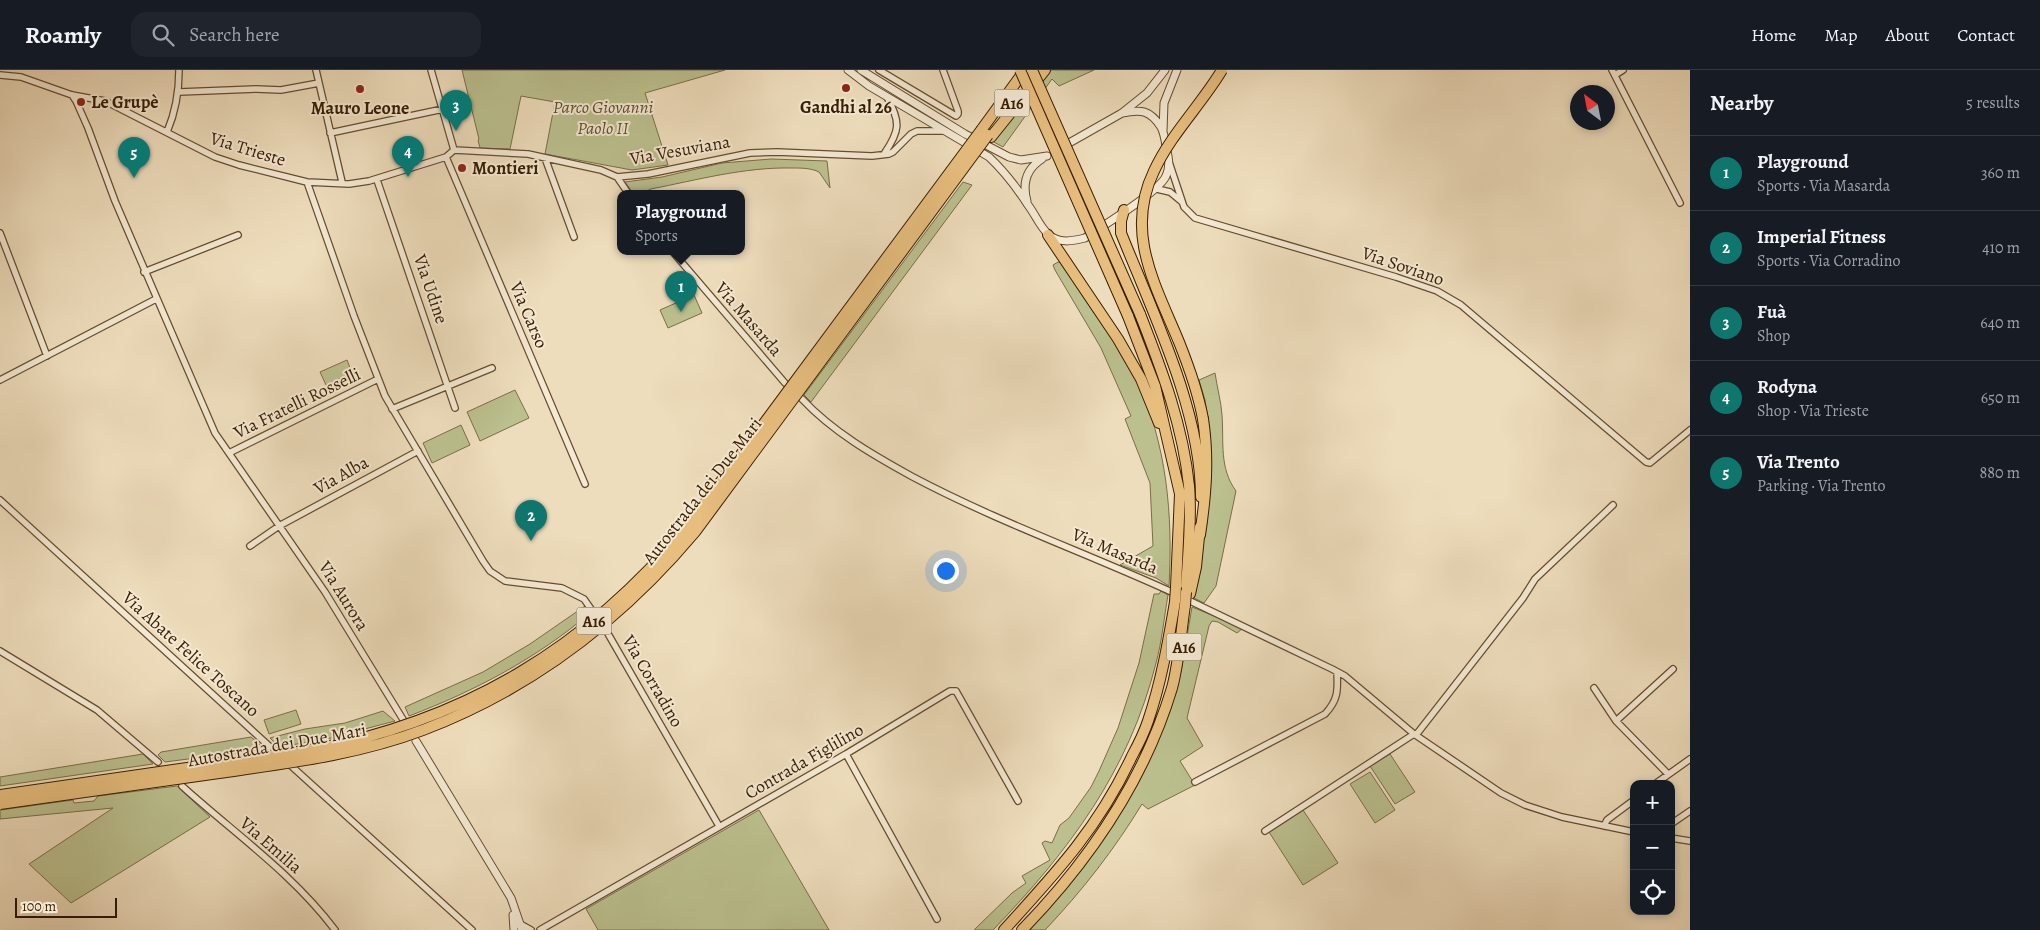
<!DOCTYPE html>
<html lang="en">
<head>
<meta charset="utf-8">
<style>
  body { margin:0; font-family:Alegreya,serif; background:#20242c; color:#f1f3f6 }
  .controls { position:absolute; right:15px; bottom:15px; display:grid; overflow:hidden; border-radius:10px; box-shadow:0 2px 8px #0003 }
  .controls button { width:45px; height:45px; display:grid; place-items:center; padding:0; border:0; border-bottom:1px solid #363941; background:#171b24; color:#f1f3f6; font:25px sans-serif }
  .compass { position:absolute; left:1570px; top:15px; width:45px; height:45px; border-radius:50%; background:#171b24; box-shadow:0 2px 8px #0003; rotate:328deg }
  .scale { position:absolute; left:15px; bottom:12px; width:102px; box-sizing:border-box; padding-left:5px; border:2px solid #381d02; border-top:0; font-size:14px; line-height:18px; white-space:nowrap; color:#381d02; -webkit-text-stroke:4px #f4e9d3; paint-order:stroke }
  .you { position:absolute; left:945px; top:500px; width:18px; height:18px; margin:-12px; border:4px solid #fff; border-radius:50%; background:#1a73e8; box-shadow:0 0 0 8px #1a73e833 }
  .badge { display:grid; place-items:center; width:32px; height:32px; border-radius:50%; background:#0f766e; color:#fff; font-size:16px; font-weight:700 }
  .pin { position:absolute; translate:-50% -41px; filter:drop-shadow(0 1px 2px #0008) }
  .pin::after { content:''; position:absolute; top:26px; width:18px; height:15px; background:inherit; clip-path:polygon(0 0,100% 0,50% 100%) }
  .popup { position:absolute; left:617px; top:120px; width:128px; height:65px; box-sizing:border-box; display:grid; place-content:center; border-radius:10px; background:#171b24; filter:drop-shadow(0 1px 4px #0005); font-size:16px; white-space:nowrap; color:#9ea1a6 }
  .popup b { font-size:19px; color:#f1f3f6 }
  .popup::after { content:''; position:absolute; left:50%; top:100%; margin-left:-10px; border:10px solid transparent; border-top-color:#171b24 }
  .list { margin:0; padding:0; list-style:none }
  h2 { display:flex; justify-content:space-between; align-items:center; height:65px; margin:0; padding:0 20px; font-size:21px }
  h2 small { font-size:16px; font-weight:400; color:#9ea1a6 }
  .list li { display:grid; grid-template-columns:32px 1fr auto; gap:15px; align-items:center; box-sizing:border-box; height:75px; padding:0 20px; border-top:1px solid #363941 }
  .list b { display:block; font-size:19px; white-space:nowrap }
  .list p { margin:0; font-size:16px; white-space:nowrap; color:#9ea1a6 }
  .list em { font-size:16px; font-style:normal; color:#9ea1a6 }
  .icon { flex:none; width:28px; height:28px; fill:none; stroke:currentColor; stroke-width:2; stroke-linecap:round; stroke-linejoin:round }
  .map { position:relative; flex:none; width:1690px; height:860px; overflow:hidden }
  header { display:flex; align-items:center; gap:30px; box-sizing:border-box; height:70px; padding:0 25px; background:#171b24; border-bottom:1px solid #363941 }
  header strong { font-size:24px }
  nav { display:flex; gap:28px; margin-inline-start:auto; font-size:18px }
  .search { width:350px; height:45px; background:#20242c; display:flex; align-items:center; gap:12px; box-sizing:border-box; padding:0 18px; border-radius:15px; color:#9ea1a6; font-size:19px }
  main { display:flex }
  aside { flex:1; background:#171b24 }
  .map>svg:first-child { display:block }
  .green { fill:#bbc08e; stroke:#7a6e48 }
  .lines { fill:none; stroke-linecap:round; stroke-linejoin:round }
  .minor-casing { stroke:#664d30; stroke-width:8 }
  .tertiary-casing { stroke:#664d30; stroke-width:9 }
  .trunk-casing { stroke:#381d02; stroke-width:12 }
  .motorway-casing { stroke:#381d02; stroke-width:12 }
  .minor { stroke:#f4e9d3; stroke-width:5.5 }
  .tertiary { stroke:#f4e9d3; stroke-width:7 }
  .trunk { stroke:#e7be7e; stroke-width:10 }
  .motorway { stroke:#e7be7e; stroke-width:10 }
  .trunk-bridge-casing { stroke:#381d02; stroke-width:12; stroke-linecap:butt }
  .motorway-bridge-casing { stroke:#381d02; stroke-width:12; stroke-linecap:butt }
  .trunk-bridge { stroke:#e7be7e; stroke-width:10 }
  .motorway-bridge { stroke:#e7be7e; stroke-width:10 }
  .poi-dot { fill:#8f2418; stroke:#f4e9d3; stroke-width:2 }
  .labels { text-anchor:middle; stroke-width:4; stroke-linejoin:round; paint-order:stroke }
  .shield { fill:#f4e9d3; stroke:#705a41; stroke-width:1 }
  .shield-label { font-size:16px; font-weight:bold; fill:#381d02 }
  .poi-label { font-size:18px; font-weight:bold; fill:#381d02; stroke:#f4e9d3; text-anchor:start }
  .park-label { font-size:18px; font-style:italic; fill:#5f4e2c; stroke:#f4e9d3 }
  .street-label { font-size:18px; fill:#381d02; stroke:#f4e9d3 }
</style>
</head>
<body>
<header>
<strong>Roamly</strong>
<div class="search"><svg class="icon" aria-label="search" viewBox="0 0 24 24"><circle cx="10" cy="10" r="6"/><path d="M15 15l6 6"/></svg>Search here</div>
<nav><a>Home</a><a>Map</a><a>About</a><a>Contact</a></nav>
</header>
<main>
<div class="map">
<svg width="1690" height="860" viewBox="0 0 1690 860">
  <rect width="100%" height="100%" fill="#eeddbc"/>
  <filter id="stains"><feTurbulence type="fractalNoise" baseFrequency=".004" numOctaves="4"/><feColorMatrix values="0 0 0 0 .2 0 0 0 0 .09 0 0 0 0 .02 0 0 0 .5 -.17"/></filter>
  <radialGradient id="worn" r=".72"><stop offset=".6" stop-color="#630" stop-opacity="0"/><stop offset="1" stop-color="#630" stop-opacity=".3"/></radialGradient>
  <!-- green -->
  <path class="green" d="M462,0h263l-80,23 23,72 -36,5 -87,-16 10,-52 -34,-6 -11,53 -30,-1 -2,-8 1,-1z
    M1047,0h47l-35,16 -7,-7 -49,68 -11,-6z
    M771,89l56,2 3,27 -11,-16c-8,-4 -18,-4 -27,-4 -48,-1 -95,12 -141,21l-9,4h-9l-8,-11 37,-5 60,-14z
    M963,112l9,3 -161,217 -7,-7z
    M1058,192l5,1c25,37 54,74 73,115 31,66 37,137 33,208l-13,-8 -36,-13 33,-19 -3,-63 -25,-64 6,-3 -30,-68 -46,-78 -2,-5z
    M694,225l8,18 -34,15 -8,-18z
    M347,290l5,13 -26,12 -6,-13z
    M1215,303c2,14 6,28 7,42 2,27 -3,53 14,76l-20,95 -12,17 -10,-5 6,-33 9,-136 -4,-29 -6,-20z
    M515,320l14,28 -49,23 -13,-29z
    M461,355l9,20 -38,18 -9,-20z
    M1161,521l7,4c-4,23 -6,46 -12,68 -27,108 -87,188 -163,267h-19l38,-37 14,-10 -4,-7 28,-16 -8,-17 3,-2 7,2 8,-18 9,-7 22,-31 8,-16 19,-43 21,-65 15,-69h5z
    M585,536l5,7c-53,45 -115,78 -181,103l-4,-9 78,-35 47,-28z
    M1192,537l51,21 -6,5 -19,-11 -6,-1 -3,5 -22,92 16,28 -23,15 15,24 -47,24 -6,-5c-28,46 -60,87 -97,126h-19l73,-86 82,-172z
    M296,640l5,14 -32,10 -5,-14z
    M383,641l12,10 -68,18 -48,8 -9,-9 35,-9 40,-6z
    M251,667l14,12 -100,13 -7,-7 3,-3z
    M143,684l10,10 -153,22v-9z
    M1390,684l25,38 -20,12 -25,-38z
    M1370,702l25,38 -20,13 -25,-39z
    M177,716l33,31 -139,86 -42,-39 84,-56 -113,11v-9l73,-10 1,3 20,-2 4,-5z
    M759,740l70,120h-231l-12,-21z
    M1303,740l35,53 -35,22 -34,-53z"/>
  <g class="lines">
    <!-- minor casing -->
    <g class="minor-casing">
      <path id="minor" d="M316,0l26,112
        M431,0l23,80
        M879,0l77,46 2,-2v-3l-15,-41
        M1612,0l68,133
        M0,5l21,2 51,18 33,6 110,56 24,8 68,17 42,2 20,-3 77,-24 8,-7
        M1615,5l8,-5
        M179,22l77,-3 25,1 38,-7
        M72,25l4,6 12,27 27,73 100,232 110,159 82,134
        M167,62c9,-21 12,-39 12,-62
        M330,63l113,-24
        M454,80l74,4 73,16 16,7 31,-3 102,-21 27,-1 95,4 17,-2 4,-2 18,-18 6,-3h25
        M884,84c16,-23 17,-32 3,-57
        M446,87l139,327
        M545,88l29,79
        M1169,92l15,45 11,11 201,59 41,14 24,14 185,157 4,1 40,-33
        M617,107l11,16
        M377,110l78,228
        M307,112l47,134 31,80 98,165 7,10 15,10 57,7 22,11 23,33 112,194
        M1157,119l13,3 12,10
        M0,163l47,123
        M672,181l113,132
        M144,202l94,-37
        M0,310l156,-81
        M802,329c31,33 71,56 111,78 85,45 176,77 263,117
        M392,339l100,-41
        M229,383l149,-74
        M0,430l279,255
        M250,476l29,-20 139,-75
        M1184,528l148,71 13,7 69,58 87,59 24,12 37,12 72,15
        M0,581l97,59 61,52
        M1594,618l22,33 52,53
        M1616,651l57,-52
        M1416,665l107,-137 12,-19 78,-74
        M846,684l91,165
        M288,693l184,167
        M1195,712l130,-68c13,-14 13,-23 12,-42
        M1655,714l35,-25
        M182,716c52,47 111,88 153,144
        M1671,754l19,-13
        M1604,756l3,-6 27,-20
        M1265,761l149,-97
        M1671,768l19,3
        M520,854l11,6
        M540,860l306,-176 104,-63h6l62,110"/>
    </g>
    <!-- tertiary casing -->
    <g class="tertiary-casing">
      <path id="tertiary" d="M848,0l21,16 120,71c15,14 28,31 39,48 7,9 12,22 20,29 10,10 25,7 37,4 17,-12 74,-46 81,-62 5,-10 2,-20 0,-30 -1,-7 -2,-13 -5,-19 -11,-17 -20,-18 -39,-14
        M861,0l104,64 44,23 12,3 26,-4
        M1163,61l1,-28 13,-33
        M1062,77l60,-34 25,-20 18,-23
        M1027,131c-5,-18 -1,-32 15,-42
        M416,671l95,157 11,32
        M513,845l1,15"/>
    </g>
    <!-- trunk casing -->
    <g class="trunk-casing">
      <path id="trunk" d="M1124,140l-3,11v12c32,80 80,178 80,264
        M1048,165l70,104 23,40 18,44
        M1140,244c22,56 43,112 49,172 3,32 -1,70 -3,102
        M1128,246l27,70 25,108 -4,93
        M1190,524l6,-27 4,-40
        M1004,860c52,-57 95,-103 128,-174 6,-11 12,-23 16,-35 13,-38 20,-78 27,-119
        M1022,860c68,-70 122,-149 150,-242 7,-26 9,-56 13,-83"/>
    </g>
    <!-- motorway casing -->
    <g class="motorway-casing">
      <path id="motorway" d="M982,59l43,-59
        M991,67l54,-67
        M1200,465c6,-40 9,-77 3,-116"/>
    </g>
    <!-- minor -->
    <use href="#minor" class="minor"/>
    <!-- tertiary -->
    <use href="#tertiary" class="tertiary"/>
    <!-- trunk -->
    <use href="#trunk" class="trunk"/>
    <!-- motorway -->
    <use href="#motorway" class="motorway"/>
    <!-- trunk-bridge casing -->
    <g class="trunk-bridge-casing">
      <path id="trunk-bridge" d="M1020,0l108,246
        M1032,0l108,244
        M1175,532l1,-15
        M1185,535l1,-13"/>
    </g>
    <!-- motorway-bridge casing -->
    <g class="motorway-bridge-casing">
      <path id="motorway-bridge" d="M1203,349c-5,-27 -14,-52 -24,-77 -23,-56 -55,-109 -25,-171 17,-37 47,-66 68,-101
        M0,725l311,-45c155,-30 276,-102 377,-224l294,-397
        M0,734c73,-10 146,-21 219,-31 69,-10 138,-18 204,-43 108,-41 198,-110 272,-198l293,-397"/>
    </g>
    <!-- trunk-bridge -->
    <use href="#trunk-bridge" class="trunk-bridge"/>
    <!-- motorway-bridge -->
    <use href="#motorway-bridge" class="motorway-bridge"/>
  </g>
  <!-- markers -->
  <g class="poi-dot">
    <circle cx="846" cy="18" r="5"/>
    <circle cx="360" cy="19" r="5"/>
    <circle cx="81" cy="32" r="5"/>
    <circle cx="462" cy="98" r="5"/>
  </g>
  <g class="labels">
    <!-- shield labels -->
    <g class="shield">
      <rect x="994.5" y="19.5" width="35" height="27" rx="4"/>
      <rect x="576.5" y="537.5" width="35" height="27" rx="4"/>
      <rect x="1166.5" y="563.5" width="35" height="27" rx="4"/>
    </g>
    <g class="shield-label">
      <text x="1012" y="39">A16</text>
      <text x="594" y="557">A16</text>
      <text x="1184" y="583">A16</text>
    </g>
    <!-- poi labels -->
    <g class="poi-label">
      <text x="91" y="38">Le Grupè</text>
      <text x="846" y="43" text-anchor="middle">Gandhi al 26</text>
      <text x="360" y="44" text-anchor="middle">Mauro Leone</text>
      <text x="472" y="104">Montieri</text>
    </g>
    <!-- park labels -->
    <g class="park-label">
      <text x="603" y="43">Parco Giovanni<tspan x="603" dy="21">Paolo II</tspan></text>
    </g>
    <!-- street labels -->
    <g class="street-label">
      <text transform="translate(248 79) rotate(17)" y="6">Via Trieste</text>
      <text transform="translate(680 80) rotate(-10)" y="6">Via Vesuviana</text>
      <text transform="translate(1403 196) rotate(19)" y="6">Via Soviano</text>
      <text transform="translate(431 219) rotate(71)" y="6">Via Udine</text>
      <text transform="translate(529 245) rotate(67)" y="6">Via Carso</text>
      <text transform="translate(749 249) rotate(49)" y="6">Via Masarda</text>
      <text transform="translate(297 333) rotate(-26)" y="6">Via Fratelli Rosselli</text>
      <text transform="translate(341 405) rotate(-29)" y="6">Via Alba</text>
      <text transform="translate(702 421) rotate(-52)" y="6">Autostrada dei Due Mari</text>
      <text transform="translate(1115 481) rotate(23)" y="6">Via Masarda</text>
      <text transform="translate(344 526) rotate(58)" y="6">Via Aurora</text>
      <text transform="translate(191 584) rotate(42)" y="6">Via Abate Felice Toscano</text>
      <text transform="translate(653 611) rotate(60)" y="6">Via Corradino</text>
      <text transform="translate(277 675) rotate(-10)" y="6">Autostrada dei Due Mari</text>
      <text transform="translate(804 691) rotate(-30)" y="6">Contrada Figlilino</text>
      <text transform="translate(271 775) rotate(41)" y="6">Via Emilia</text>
    </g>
  </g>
  <rect width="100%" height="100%" filter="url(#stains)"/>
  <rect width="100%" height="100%" fill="url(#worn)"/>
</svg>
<div class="controls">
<button>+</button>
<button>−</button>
<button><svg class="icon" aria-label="locate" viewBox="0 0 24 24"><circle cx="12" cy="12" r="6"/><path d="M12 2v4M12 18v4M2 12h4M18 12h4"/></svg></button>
</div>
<svg class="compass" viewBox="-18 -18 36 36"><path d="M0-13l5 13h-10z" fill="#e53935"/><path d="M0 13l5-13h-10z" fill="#9ea1a6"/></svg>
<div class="scale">100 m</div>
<div class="you"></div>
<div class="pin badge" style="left:681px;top:242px">1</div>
<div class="popup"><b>Playground</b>Sports</div>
<div class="pin badge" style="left:531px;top:471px">2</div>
<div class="pin badge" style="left:456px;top:61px">3</div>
<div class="pin badge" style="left:408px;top:107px">4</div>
<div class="pin badge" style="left:134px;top:108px">5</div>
</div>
<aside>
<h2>Nearby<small>5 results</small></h2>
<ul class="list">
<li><span class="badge">1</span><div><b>Playground</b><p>Sports · Via Masarda</p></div><em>360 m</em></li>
<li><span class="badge">2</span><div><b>Imperial Fitness</b><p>Sports · Via Corradino</p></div><em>410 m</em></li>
<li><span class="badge">3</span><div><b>Fuà</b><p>Shop</p></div><em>640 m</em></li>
<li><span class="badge">4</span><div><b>Rodyna</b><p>Shop · Via Trieste</p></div><em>650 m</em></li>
<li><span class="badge">5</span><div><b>Via Trento</b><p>Parking · Via Trento</p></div><em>880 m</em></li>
</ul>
</aside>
</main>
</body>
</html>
